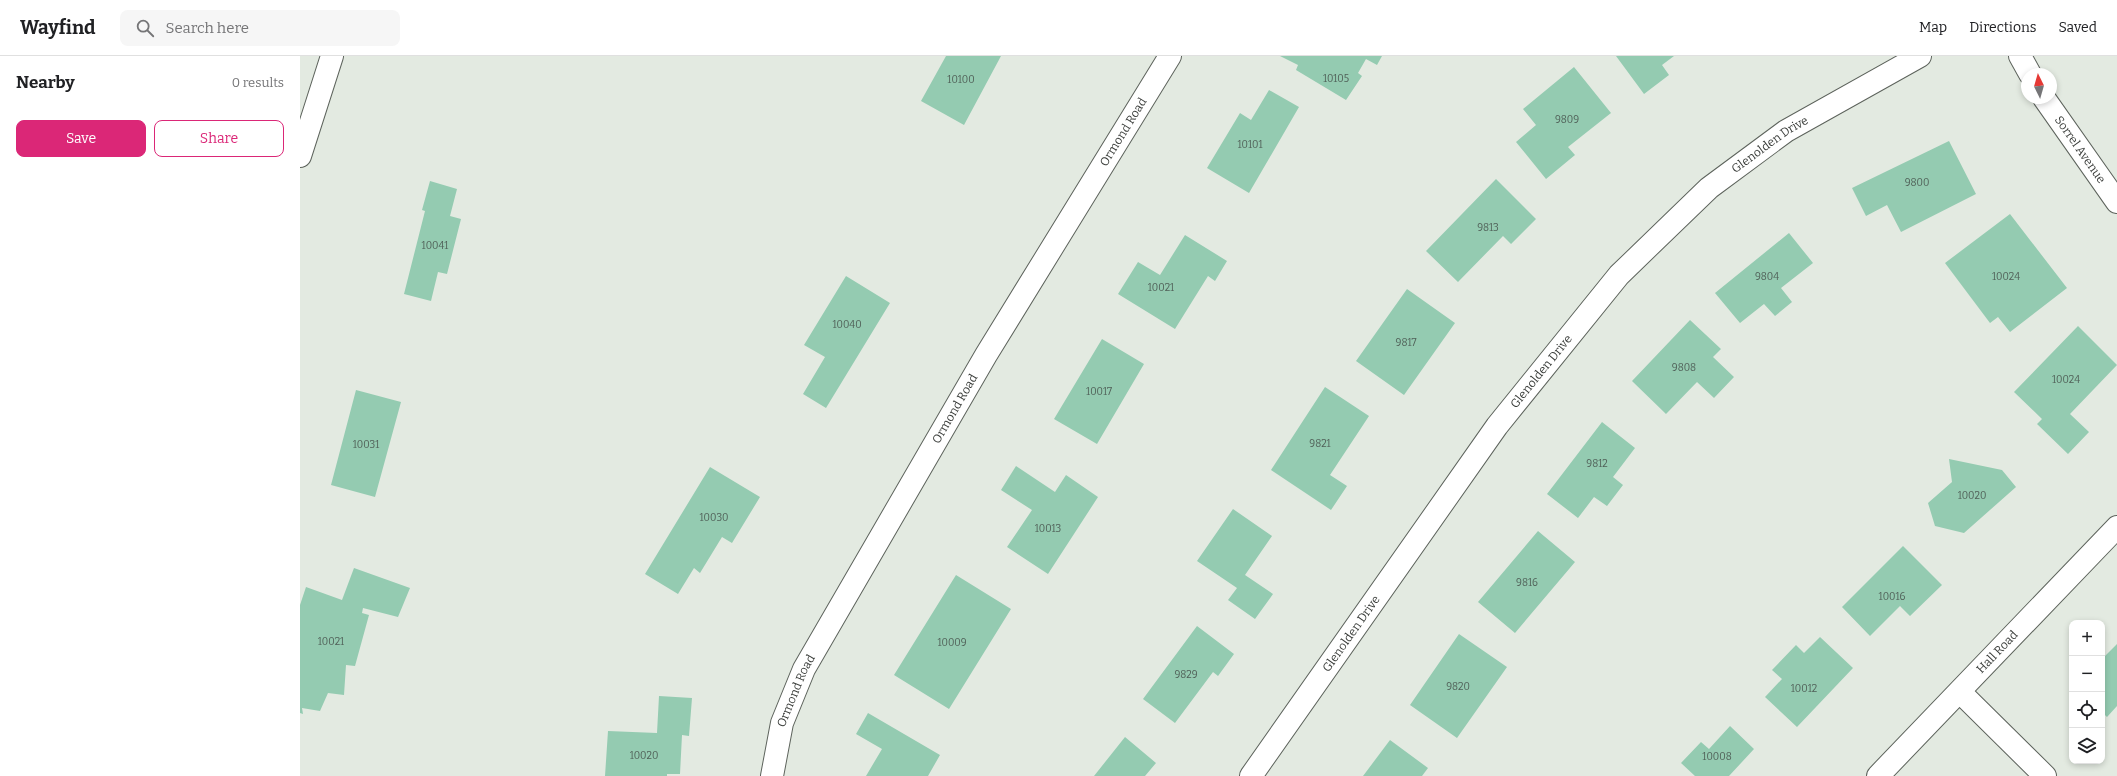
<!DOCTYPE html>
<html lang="en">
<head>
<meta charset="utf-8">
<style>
  body { margin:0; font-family:Bitter,serif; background:#f6f6f6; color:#202124 }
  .controls { position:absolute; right:12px; bottom:12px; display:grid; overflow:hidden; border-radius:8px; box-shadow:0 2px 6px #0003 }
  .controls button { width:36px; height:36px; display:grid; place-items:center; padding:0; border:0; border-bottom:1px solid #e0e0e0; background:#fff; color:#202124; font:20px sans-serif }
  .compass { position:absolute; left:1721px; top:12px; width:36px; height:36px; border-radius:50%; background:#fff; box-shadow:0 2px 6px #0003; rotate:355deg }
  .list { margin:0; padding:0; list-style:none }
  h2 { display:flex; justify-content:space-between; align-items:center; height:52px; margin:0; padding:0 16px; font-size:17px }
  h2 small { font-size:13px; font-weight:400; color:#757577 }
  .actions { display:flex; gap:8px; padding:12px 16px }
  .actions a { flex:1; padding:9px 0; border:1px solid #db2777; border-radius:8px; text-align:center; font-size:14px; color:#db2777 }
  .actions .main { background:#db2777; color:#fff }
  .icon { flex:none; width:22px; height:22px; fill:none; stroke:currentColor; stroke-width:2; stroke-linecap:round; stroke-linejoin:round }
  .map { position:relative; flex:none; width:1817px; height:720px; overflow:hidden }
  header { display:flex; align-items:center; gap:24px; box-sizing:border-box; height:56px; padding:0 20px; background:#fff; border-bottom:1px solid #e0e0e0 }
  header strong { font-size:19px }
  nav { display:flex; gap:22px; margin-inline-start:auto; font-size:14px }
  .search { width:280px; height:36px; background:#f6f6f6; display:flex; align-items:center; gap:10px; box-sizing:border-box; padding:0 14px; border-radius:8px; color:#757577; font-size:15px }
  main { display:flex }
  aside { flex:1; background:#fff }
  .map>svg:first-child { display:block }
  .building { fill:#94cbb1 }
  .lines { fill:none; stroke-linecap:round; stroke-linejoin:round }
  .minor-casing { stroke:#5d635c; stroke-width:24 }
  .minor { stroke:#fff; stroke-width:22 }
  .labels { text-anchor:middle; stroke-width:4; stroke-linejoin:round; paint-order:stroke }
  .number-label { font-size:10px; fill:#506058 }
  .street-label { font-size:12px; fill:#3a3d3a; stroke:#e3eae1 }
</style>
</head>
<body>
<header>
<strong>Wayfind</strong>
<div class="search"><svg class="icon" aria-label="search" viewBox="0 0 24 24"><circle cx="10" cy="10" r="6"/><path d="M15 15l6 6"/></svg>Search here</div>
<nav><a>Map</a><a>Directions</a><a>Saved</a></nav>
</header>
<main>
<aside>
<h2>Nearby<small>0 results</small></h2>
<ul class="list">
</ul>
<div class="actions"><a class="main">Save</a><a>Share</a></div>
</aside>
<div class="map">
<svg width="1817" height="720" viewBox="0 0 1817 720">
  <rect width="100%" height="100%" fill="#e3eae1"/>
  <!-- building -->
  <path class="building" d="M646,0h55l-37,69 -43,-24z
    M980,0h102l-5,9 -11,-6 -8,14 4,3 -16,24 -50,-30 2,-5z
    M1316,0h58l-12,9 7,10 -25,19z
    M1274,11l37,46 -43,34 7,8 -29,24 -30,-37 20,-17 -13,-16z
    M969,34l30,17 -50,86 -42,-25 33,-55 11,7z
    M1649,85l27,53 -75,38 -14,-27 -21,11 -14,-28z
    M1196,123l40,40 -25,25 -8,-8 -45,46 -32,-31z
    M130,125l27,8 -7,27 11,3 -14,55 -9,-2 -7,29 -27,-7 21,-83 -3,-1z
    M1710,158l57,74 -57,44 -12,-15 -8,6 -45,-60z
    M1489,177l24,30 -32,25 11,14 -17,14 -11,-12 -24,19 -25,-30z
    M885,179l42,26 -12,20 -7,-5 -33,53 -57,-35 20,-32 22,13z
    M546,220l44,27 -64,105 -23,-14 22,-37 -21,-12z
    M1107,233l48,34 -51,72 -48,-34z
    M1390,264l31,29 -8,8 21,20 -20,21 -17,-16 -31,32 -34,-33z
    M1778,270l39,39 -47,49 19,18 -21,22 -31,-30 5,-5 -28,-27z
    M802,283l42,25 -47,80 -43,-25z
    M1025,331l44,29 -39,59 17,11 -16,24 -60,-40z
    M56,334l45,12 -26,95 -44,-12z
    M1302,366l33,26 -22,29 10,8 -16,21 -13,-9 -16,21 -31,-24z
    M1649,403l53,11 14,17 -52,46 -29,-7 -7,-23 24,-21z
    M716,410l39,26 11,-17 32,22 -50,77 -41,-27 25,-37 -31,-20z
    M410,411l50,30 -28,46 -10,-6 -22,36 -6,-5 -16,26 -33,-20z
    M933,453l39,27 -27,39 28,19 -18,25 -27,-19 9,-12 -40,-27z
    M1238,475l37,31 -60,71 -37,-31z
    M1603,490l39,39 -32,31 -10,-10 -30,30 -28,-29z
    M54,512l56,20 -12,29 -35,-9 -1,5 7,2 -14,51 -9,-1 -2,30 -16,-2 -8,18 -18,-3 1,6 -3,-1v-108l6,-18 36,13z
    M656,519l55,34 -62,100 -55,-34z
    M897,570l37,28 -16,22 -5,-4 -38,51 -32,-24z
    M1159,578l48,33 -50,71 -47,-33z
    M1520,581l33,31 -56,59 -32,-30 17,-18 -10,-9 24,-25 8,8z
    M1817,588v62l-10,11 -5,-5v-53z
    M359,640l33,2 -3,38 -7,-1 -2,39h-13v2h-62l3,-45 49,2z
    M568,657l72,42 -12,21h-62l16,-27 -26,-15z
    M1430,670l24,23 -25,27h-34l-14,-13 20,-21 8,7z
    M825,681l31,26 -11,13h-51z
    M1090,684l38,28 -6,8h-59z"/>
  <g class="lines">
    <!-- minor casing -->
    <g class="minor-casing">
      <g id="minor">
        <path d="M1720,0l10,18"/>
        <path id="s1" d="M1744,42l73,104"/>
        <path d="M0,100l32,-100"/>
        <path d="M1660,636l85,84"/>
        <path id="s2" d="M472,720l10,-53 22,-54 182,-314 184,-299"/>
        <path id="s3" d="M951,720l246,-350 122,-151 90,-87 77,-57 134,-75"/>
        <path id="s4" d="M1578,720l239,-249"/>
      </g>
    </g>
    <!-- minor -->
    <use href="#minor" class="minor"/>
  </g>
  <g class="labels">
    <!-- number labels -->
    <g class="number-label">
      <text x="1036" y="26">10105</text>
      <text x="661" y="27">10100</text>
      <text x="1267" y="67">9809</text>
      <text x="950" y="92">10101</text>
      <text x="1617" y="130">9800</text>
      <text x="1188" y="175">9813</text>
      <text x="135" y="193">10041</text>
      <text x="1467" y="224">9804</text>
      <text x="1706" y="224">10024</text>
      <text x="861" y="235">10021</text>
      <text x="547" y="272">10040</text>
      <text x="1106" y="290">9817</text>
      <text x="1384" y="315">9808</text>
      <text x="1766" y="327">10024</text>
      <text x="799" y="339">10017</text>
      <text x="1020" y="391">9821</text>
      <text x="66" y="392">10031</text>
      <text x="1297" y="411">9812</text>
      <text x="1672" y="443">10020</text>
      <text x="414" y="465">10030</text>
      <text x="748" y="476">10013</text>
      <text x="1227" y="530">9816</text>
      <text x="1592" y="544">10016</text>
      <text x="31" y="589">10021</text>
      <text x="652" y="590">10009</text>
      <text x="886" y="622">9829</text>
      <text x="1158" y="634">9820</text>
      <text x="1504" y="636">10012</text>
      <text x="344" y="703">10020</text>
      <text x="1417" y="704">10008</text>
    </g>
    <!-- street labels -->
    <g class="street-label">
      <text dy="4" stroke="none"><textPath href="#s2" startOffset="737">Ormond Road</textPath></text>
      <text dy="4" stroke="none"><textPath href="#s3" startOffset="822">Glenolden Drive</textPath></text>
      <text dy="4" stroke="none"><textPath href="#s1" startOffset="63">Sorrel Avenue</textPath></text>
      <text dy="4" stroke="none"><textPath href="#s3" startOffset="498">Glenolden Drive</textPath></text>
      <text dy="4" stroke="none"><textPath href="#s2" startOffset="413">Ormond Road</textPath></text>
      <text dy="4" stroke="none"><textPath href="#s3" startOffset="174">Glenolden Drive</textPath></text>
      <text dy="4" stroke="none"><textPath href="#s4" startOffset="172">Hall Road</textPath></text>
      <text dy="4" stroke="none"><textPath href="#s2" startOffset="89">Ormond Road</textPath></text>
    </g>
  </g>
</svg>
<div class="controls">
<button>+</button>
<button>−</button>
<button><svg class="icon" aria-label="locate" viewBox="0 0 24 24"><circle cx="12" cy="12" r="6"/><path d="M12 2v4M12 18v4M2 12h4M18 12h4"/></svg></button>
<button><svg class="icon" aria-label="layers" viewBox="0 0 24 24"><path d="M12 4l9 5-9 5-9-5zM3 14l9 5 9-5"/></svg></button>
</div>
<svg class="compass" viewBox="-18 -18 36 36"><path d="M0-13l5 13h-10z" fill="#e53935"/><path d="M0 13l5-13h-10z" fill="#757577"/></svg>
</div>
</main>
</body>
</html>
